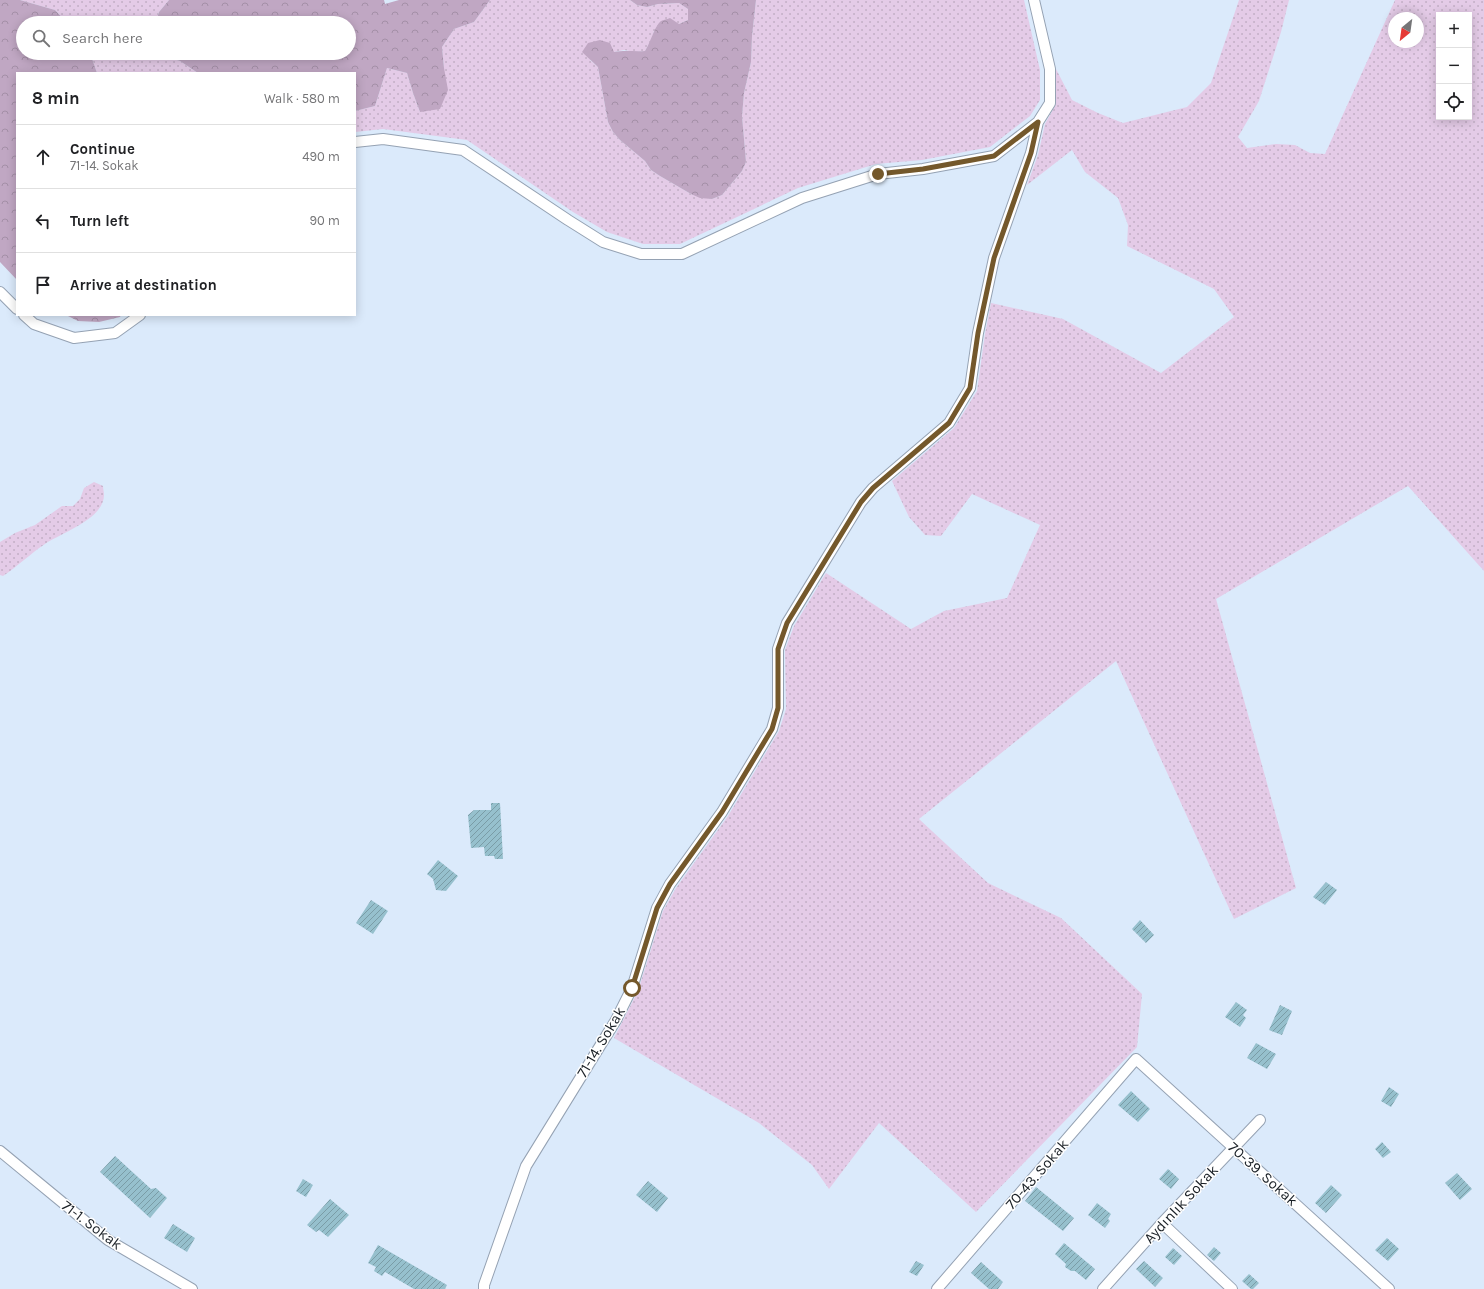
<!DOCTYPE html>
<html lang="en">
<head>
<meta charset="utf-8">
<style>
  body { margin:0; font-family:Karla,sans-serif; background:#f6f6f6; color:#202124 }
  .controls { position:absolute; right:12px; top:12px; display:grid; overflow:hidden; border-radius:0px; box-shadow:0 2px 10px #0003 }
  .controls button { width:36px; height:36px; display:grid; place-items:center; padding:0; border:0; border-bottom:1px solid #e0e0e0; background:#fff; color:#202124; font:20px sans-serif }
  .compass { position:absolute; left:1388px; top:12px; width:36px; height:36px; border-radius:50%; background:#fff; box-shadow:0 2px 10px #0003; rotate:209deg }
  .stop { position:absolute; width:12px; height:12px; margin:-9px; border:3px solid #74582b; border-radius:50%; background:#fff }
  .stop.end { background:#74582b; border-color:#fff; box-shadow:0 1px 4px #0008 }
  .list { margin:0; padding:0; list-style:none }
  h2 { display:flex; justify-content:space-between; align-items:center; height:52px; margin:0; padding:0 16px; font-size:17px }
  h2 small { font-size:13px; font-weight:400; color:#757577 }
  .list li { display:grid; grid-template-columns:26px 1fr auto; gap:12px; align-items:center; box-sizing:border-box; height:64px; padding:0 16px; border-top:1px solid #e0e0e0 }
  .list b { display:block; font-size:15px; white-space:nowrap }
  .list p { margin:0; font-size:13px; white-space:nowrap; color:#757577 }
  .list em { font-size:13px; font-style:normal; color:#757577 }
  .icon { flex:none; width:22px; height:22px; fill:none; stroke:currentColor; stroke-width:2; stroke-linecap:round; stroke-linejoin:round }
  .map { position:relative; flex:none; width:1484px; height:1289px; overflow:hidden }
  .search { position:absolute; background:#fff; box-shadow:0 2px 10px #0003; left:16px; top:16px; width:340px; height:44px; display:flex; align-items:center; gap:10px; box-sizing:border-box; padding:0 14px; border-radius:22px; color:#757577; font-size:15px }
  .panel { position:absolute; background:#fff; box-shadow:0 2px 10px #0003; left:16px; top:72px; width:340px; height:244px; border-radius:0px }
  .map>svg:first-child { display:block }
  .grass { fill:url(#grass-dots); fill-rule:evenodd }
  .forest { fill:url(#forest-crowns) }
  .building { fill:url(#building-hatch) }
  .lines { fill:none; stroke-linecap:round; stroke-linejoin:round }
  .street-casing { stroke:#95a2b3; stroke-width:12 }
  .street { stroke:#fff; stroke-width:10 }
  .route { stroke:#74582b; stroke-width:5 }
  .labels { text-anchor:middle; stroke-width:3; stroke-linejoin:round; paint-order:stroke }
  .street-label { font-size:15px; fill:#1a2026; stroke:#fff }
</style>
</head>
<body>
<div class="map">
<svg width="1484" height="1289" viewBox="0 0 1484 1289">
  <defs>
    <pattern id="grass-dots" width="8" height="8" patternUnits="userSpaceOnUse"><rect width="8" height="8" fill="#e4cbe7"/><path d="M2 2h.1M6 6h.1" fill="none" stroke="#c3aec6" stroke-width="1.8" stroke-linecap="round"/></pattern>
    <pattern id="forest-crowns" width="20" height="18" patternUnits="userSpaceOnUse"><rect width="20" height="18" fill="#c0a7c3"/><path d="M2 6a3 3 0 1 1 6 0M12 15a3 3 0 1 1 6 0" fill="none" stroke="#a48fa7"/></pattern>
    <pattern id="building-hatch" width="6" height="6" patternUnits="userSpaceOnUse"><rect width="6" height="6" fill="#96c0cd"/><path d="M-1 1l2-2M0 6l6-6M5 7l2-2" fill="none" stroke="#7a9ca6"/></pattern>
  </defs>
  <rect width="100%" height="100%" fill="#dbeafb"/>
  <!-- grass -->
  <path class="grass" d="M20,0h149l-10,12 -3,11h-89l-12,-13z
    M490,0h140l7,5 10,2 11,-3 21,-1 9,6v11l-9,4 -25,7 -3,10 -6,10 -10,1 -11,-2 -10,2 -24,8 8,7 10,55 5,10 7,8 25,21 6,9 9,6 31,18 21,5 10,-4 20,-24 4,-9 -4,-46 2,-23 7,-31 1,-26 4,-36h268l16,70v30l-10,16 -40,31 -68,13 -46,4 -78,24 -118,56h-37l-36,-12 -34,-20 -106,-72 -84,-11 -28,3v-21l20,-5 12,-38 20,5 6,20 7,19 24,-44 -2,-21 12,-18 20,-7z
    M1239,0h50l-8,32 -22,69 -21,36 9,11 29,-4 19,1 15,8 15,1 70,-154h89v571l-76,-85 -192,113 80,289 -62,31 -118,-258 -197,158 69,64 73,35 81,76 -5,53 -161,165 -97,-89 -50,66 -17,-24 -53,-42 -145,-85 24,-47 25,-80 13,-23 52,-72 51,-85 7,-22 -1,-59 9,-24 32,-53 85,56 33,-18 63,-13 33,-73 -68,-31 -31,42 -16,-1 -16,-18 -17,-36 62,-53 23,-37 8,-57 6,-31 72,16 98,54 73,-56 -20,-28 -87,-43 1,-21 -10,-27 -33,-26 -13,-22 -45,35 11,-30 7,-31 11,-20v-35l16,31 26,13 25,10 64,-16 24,-24zM1439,15h30v102h-30zM1394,18h24v24h-24z
    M90,53h70l1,2 19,6 18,12h-101z
    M94,482l9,4c0,3 1,6 1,9 0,24 -43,38 -59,49 -15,10 -27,22 -42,32l-3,-1v-33l15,-9 20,-8 27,-19h11l7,-7 4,-11z"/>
  <!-- forest -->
  <path class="forest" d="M0,0h20l35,10 12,13h-44v30h67l7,20h-80v207l-17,-18z
    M169,0h215l1,4 14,-4h91l-16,22 -20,7 -12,18 2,21 4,22 -8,19 -20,3 -7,-19 -6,-20 -20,-5 -12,38 -20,5v-38h-157l-18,-12 -19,-6 -1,-2h189v-30h-193l3,-11z
    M630,0h126l-4,36 -1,26 -7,31 -2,23 4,46 -4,9 -20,24 -10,4 -12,-1 -9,-4 -31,-18 -9,-6 -6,-9 -25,-21 -7,-8 -5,-10 -10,-55 -16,-15 6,-9 12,-3 10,3 4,9c11,-2 21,0 31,-1 5,-7 10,-26 16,-30 2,-1 7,-2 9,-3l9,6 9,-4v-11l-9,-6 -21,1 -11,3 -10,-2z
    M66,315h55l-1,2 -21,5 -21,-1z"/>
  <!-- building -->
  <path class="building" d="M491,803h9l3,56h-8l-1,-3h-9l-1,-9 -13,1 -3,-33 6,-5h17z
    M438,860l20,16 -12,15 -10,-1 -3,-11 -6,-5z
    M1326,882l11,8 -12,15 -12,-8z
    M371,900l17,11 -15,23 -17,-11z
    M1140,920l14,15 -8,8 -14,-14z
    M1236,1002l11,8 -4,5 3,3 -6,9 -15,-10z
    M1280,1005l12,6 -10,24 -13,-5z
    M1256,1043l20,11 -9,15 -20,-11z
    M1389,1087l10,7 -8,13 -10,-6z
    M1131,1091l19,18 -12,13 -20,-17z
    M1382,1142l9,10 -8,6 -8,-9z
    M115,1156l36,33 5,-1 11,10 -17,20 -50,-46z
    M1168,1169l11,10 -8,10 -12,-10z
    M1457,1173l15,16 -12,11 -15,-17z
    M303,1179l10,6 -7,12 -10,-6z
    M648,1181l20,17 -11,14 -21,-17z
    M1331,1185l11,10 -16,18 -11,-10z
    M1036,1187l38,31 -11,13 -38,-30z
    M330,1199l19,16 -21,22 -9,-7 -3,2 -9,-7z
    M1097,1203l14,11 -3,5 2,2 -5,7 -17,-13z
    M173,1224l22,14 -8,14 -23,-14z
    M1387,1238l12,11 -11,12 -13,-11z
    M1064,1243l31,26 -9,11 -11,-9h-4l-6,-4 1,-3 -11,-10z
    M378,1245l69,40 -2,4h-31l-29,-17 -3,4 -8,-5 2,-4 -8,-4z
    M1214,1247l7,6 -7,8 -7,-6z
    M1173,1248l9,8 -8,9 -9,-8z
    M916,1261l8,4 -7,11 -8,-4z
    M1144,1261l19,17 -8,9 -19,-18z
    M981,1262l22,20 -5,7h-9l-18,-16z
    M1249,1274l10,9 -6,6h-2l-9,-8z"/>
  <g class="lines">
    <!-- street casing -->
    <g class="street-casing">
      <path id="street" d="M355,142l28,-3 80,11 105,70 35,22 38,12h41l120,-56 76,-24 45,-5 71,-13 44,-34 12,-19v-34l-16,-69
        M0,292l17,17
        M24,315l10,9 40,14 41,-5 25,-18
        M0,1151l108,89 84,49
        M1162,1223l70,66
        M484,1289v-4l42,-119 90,-146 16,-32 25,-80 13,-24 52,-72 50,-83 6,-21v-59l9,-26 74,-121 12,-14 76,-65 21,-35 8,-55 16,-75 37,-105 7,-31
        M937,1289l199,-230 253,230
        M1103,1289l59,-66 98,-103"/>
    </g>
    <!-- street -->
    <use href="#street" class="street"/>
  </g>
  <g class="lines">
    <!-- route -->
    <path class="route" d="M632,988l25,-80 13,-24 52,-72 50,-83 6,-21v-59l9,-26 74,-121 12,-14 76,-65 21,-35 8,-55 16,-75 37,-105 7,-31 -44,34 -71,13 -45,5"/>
  </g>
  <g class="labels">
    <!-- street labels -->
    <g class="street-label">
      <text transform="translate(601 1042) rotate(-59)" y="5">71-14. Sokak</text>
      <text transform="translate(1037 1174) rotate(-49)" y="5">70-43. Sokak</text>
      <text transform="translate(1263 1174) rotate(42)" y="5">70-39. Sokak</text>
      <text transform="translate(1181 1204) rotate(-47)" y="5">Aydınlık Sokak</text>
      <text transform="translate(92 1225) rotate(37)" y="5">71-1. Sokak</text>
    </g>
  </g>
</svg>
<div class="controls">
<button>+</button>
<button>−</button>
<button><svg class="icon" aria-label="locate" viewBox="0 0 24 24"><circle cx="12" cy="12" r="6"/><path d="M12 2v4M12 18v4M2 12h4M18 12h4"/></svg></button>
</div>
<svg class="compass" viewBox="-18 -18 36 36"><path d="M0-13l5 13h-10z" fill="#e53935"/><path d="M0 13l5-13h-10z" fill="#757577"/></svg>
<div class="stop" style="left:632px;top:988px"></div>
<div class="stop end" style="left:878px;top:174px"></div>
<div class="search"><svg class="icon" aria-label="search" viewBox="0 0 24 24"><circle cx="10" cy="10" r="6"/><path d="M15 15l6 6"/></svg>Search here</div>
<section class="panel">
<h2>8 min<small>Walk · 580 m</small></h2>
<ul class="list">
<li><svg class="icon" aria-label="ahead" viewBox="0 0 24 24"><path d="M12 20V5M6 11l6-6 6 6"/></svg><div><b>Continue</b><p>71-14. Sokak</p></div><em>490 m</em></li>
<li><svg class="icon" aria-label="left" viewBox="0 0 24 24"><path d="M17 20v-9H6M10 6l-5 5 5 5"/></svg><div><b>Turn left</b></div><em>90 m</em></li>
<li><svg class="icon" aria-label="arrive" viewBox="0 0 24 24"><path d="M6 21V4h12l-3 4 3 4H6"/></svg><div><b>Arrive at destination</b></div></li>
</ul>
</section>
</div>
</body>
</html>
